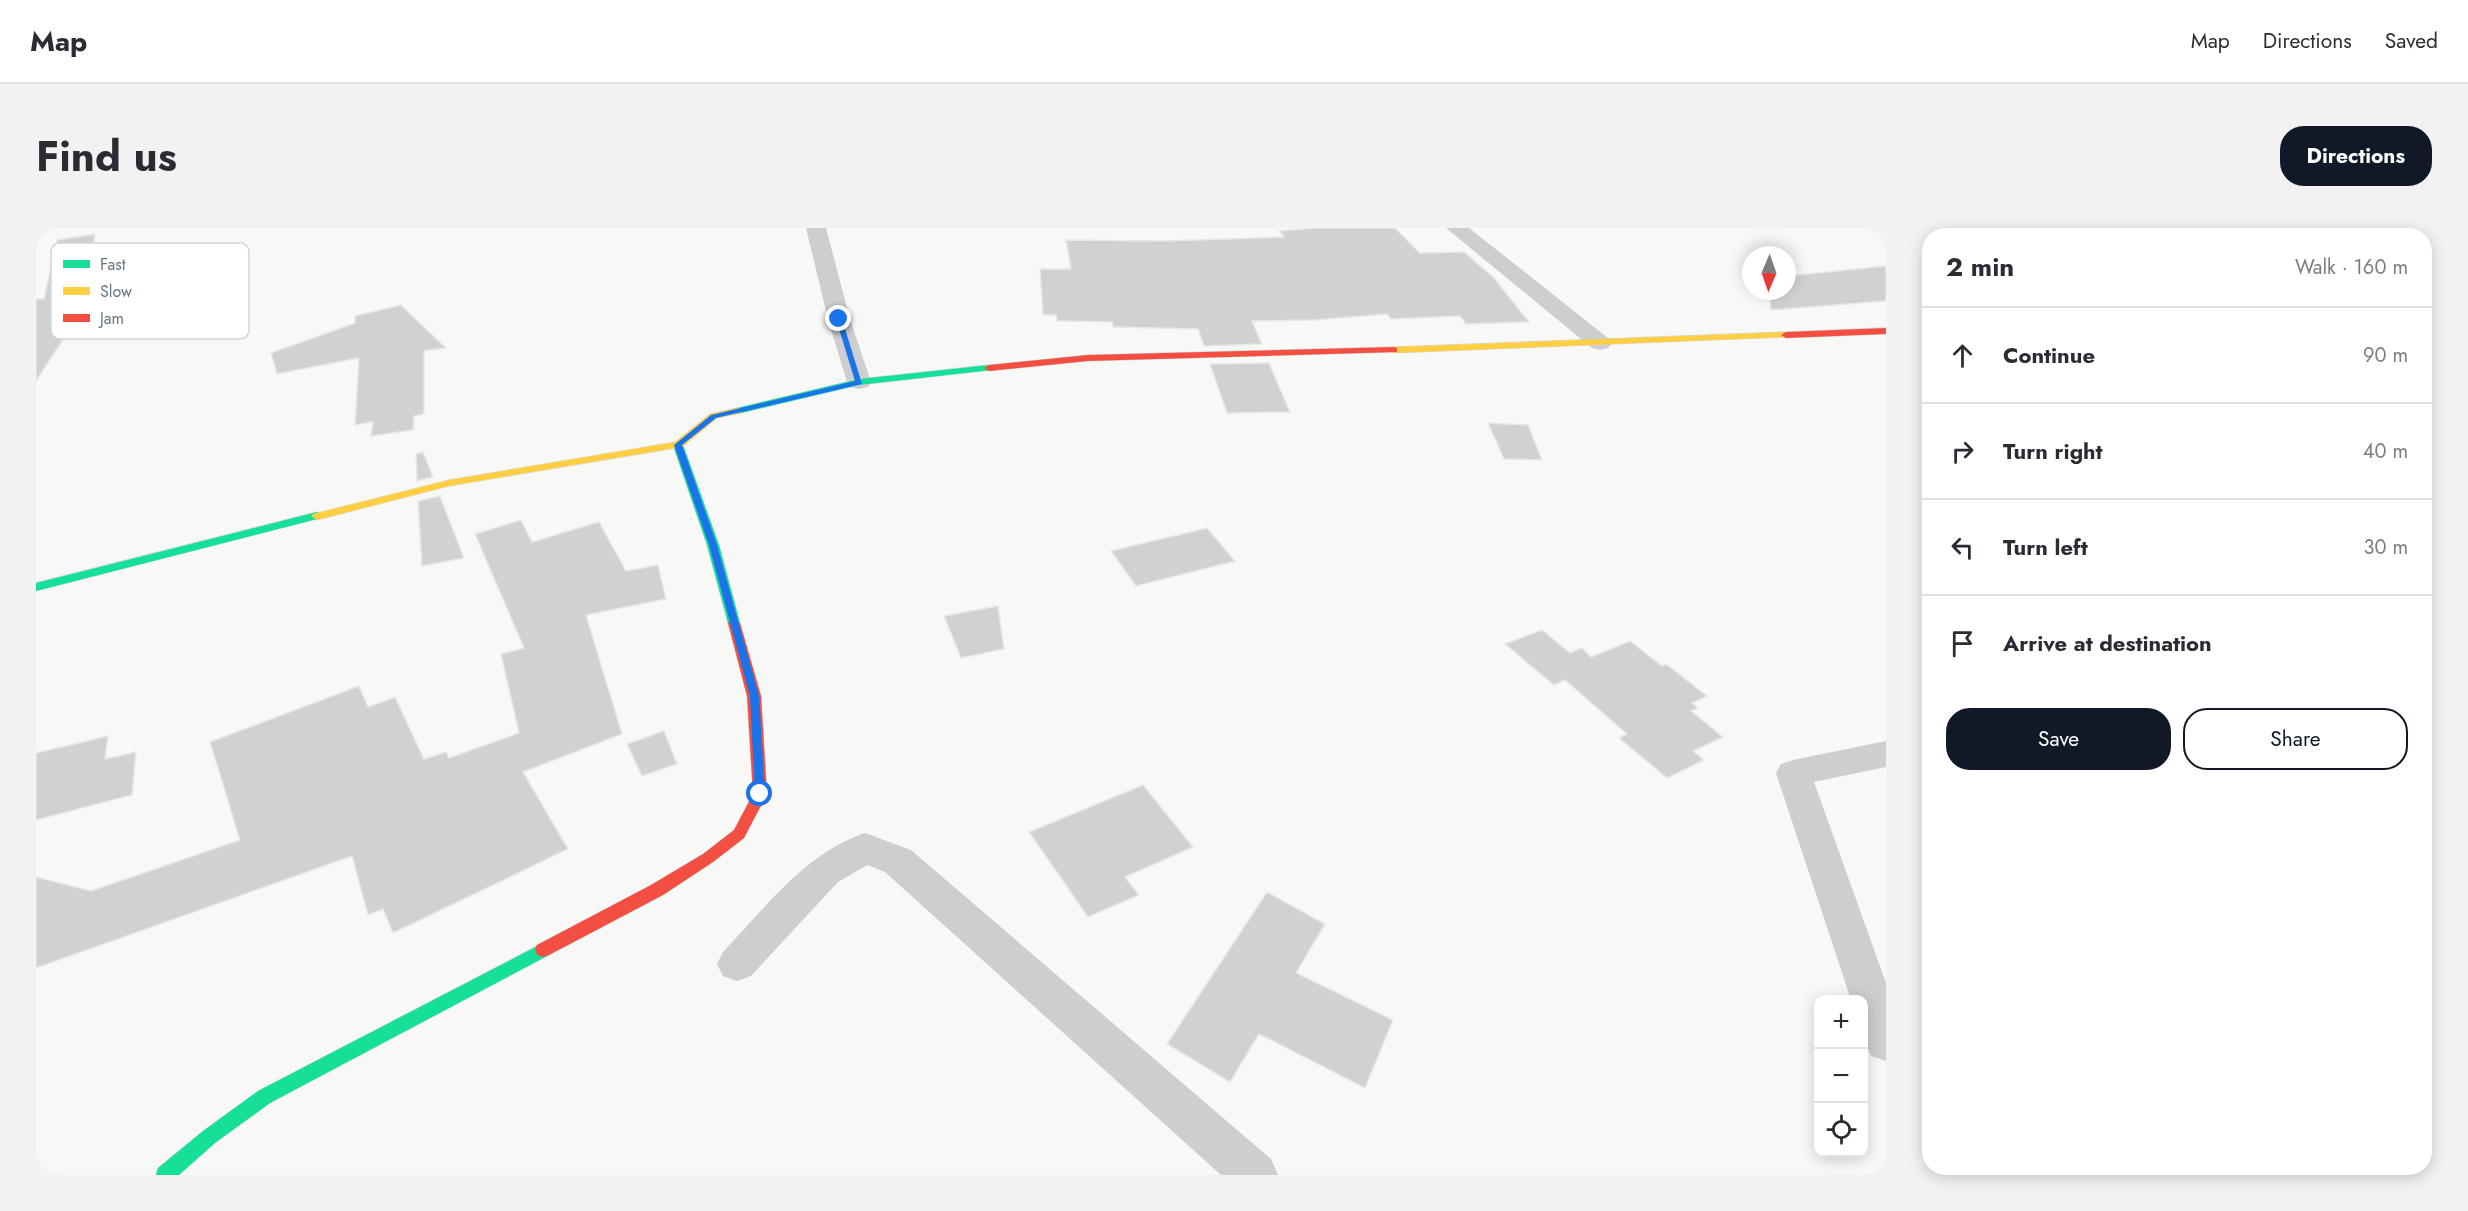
<!DOCTYPE html>
<html lang="en">
<head>
<meta charset="utf-8">
<style>
  body { margin:0; font-family:Jost,sans-serif; background:#f2f2f3; color:#2b2b33 }
  .controls { position:absolute; right:18px; bottom:18px; display:grid; overflow:hidden; border-radius:12px; box-shadow:0 3px 15px #0003 }
  .controls button { width:54px; height:54px; display:grid; place-items:center; padding:0; border:0; border-bottom:2px solid #e1e1e2; background:#fff; color:#2b2b33; font:30px sans-serif }
  .compass { position:absolute; left:1706px; top:18px; width:54px; height:54px; border-radius:50%; background:#fff; box-shadow:0 3px 15px #0003; rotate:182deg }
  .stop { position:absolute; width:18px; height:18px; margin:-14px; border:4px solid #1a73e8; border-radius:50%; background:#fff }
  .stop.end { background:#1a73e8; border-color:#fff; box-shadow:0 2px 6px #0008 }
  .list { margin:0; padding:0; list-style:none }
  h2 { display:flex; justify-content:space-between; align-items:center; height:78px; margin:0; padding:0 24px; font-size:26px }
  h2 small { font-size:20px; font-weight:400; color:#7c7c81 }
  .list li { display:grid; grid-template-columns:39px 1fr auto; gap:18px; align-items:center; box-sizing:border-box; height:96px; padding:0 24px; border-top:2px solid #e1e1e2 }
  .list b { display:block; font-size:22px; white-space:nowrap }
  .list em { font-size:20px; font-style:normal; color:#7c7c81 }
  .actions { display:flex; gap:12px; padding:18px 24px }
  .actions a { flex:1; padding:14px 0; border:2px solid #111827; border-radius:24px; text-align:center; font-size:21px; color:#111827 }
  .actions .main { background:#111827; color:#fff }
  .icon { flex:none; width:33px; height:33px; fill:none; stroke:currentColor; stroke-width:2; stroke-linecap:round; stroke-linejoin:round }
  .map { position:relative; flex:none; width:1850px; height:947px; overflow:hidden; border-radius:24px }
  header { display:flex; align-items:center; gap:36px; box-sizing:border-box; height:84px; padding:0 30px; background:#fff; border-bottom:2px solid #e1e1e2 }
  header strong { font-size:28px }
  nav { display:flex; gap:33px; margin-inline-start:auto; font-size:21px }
  .intro { display:flex; align-items:center; justify-content:space-between; box-sizing:border-box; height:144px; padding:0 36px }
  h1 { margin:0; font-size:42px }
  .button { padding:15px 27px; border-radius:24px; background:#111827; color:#fff; font-size:21px; font-weight:700 }
  main { display:flex; gap:36px; padding:0 36px }
  aside { flex:1; background:#fff; border-radius:24px; box-shadow:0 3px 15px #0003 }
  .map>svg:first-child { display:block }
  .building { fill:#cfd1d2; stroke:#e8e8e7; stroke-width:1.5 }
  .lines { fill:none; stroke-linecap:round; stroke-linejoin:round }
  .fast-casing { stroke:#d5d6d6; stroke-width:1 }
  .slow-casing { stroke:#d5d6d6; stroke-width:1 }
  .jam-casing { stroke:#d5d6d6; stroke-width:1 }
  .street { fill:#cdcecf; fill-rule:evenodd }
  .fast { fill:#16e098; fill-rule:evenodd }
  .slow { fill:#ffcf43; fill-rule:evenodd }
  .jam { fill:#f24e42; fill-rule:evenodd }
  .route { fill:#1a73e8 }
  .key { fill:#fff; stroke:#d0d6da; stroke-width:1.5 }
  .key-label { font-size:16px; fill:#637682 }
</style>
</head>
<body>
<header>
<strong>Map</strong>
<nav><a>Map</a><a>Directions</a><a>Saved</a></nav>
</header>
<div class="intro"><h1>Find us</h1><a class="button">Directions</a></div>
<main>
<div class="map">
<svg width="1850" height="947" viewBox="0 0 1850 947">
  <rect width="100%" height="100%" fill="#f8f8f7"/>
  <!-- building -->
  <path class="building" d="M1279,0h80l25,25 44,-1 30,26 35,44 -63,2 -6,-8 -69,3 -4,-5 -72,6 -63,1 10,23 -58,2 -6,-17 -85,-2 -1,-5 -55,-1 -1,-6h-13l-3,-46h31l-5,-29 97,1 121,-4 -5,-6z
    M59,6l-5,30 -18,27 30,-3 -31,49 -7,1 -28,43v-82h8l13,-59z
    M1850,38v35l-115,9 -2,-19h18v-15z
    M365,77l45,43 -22,3v63l-10,2 -1,14 -42,6 2,-14 -18,3 4,-67 -82,16 -6,-21 84,-30v-7z
    M1233,135l21,49 -63,1 -17,-49z
    M1452,195l40,2 14,35 -38,-1z
    M387,224l10,25 -16,4 -1,-27z
    M404,268l24,62 -42,8 -4,-65z
    M485,292l11,22 67,-20 27,49 32,-6 8,34 -80,16 36,119 -99,38 45,77 -175,84 -10,-24 -15,6 -16,-59 -316,112v-91l55,14 149,-51 -30,-98 149,-56 9,21 27,-10 29,62 22,-7 3,6 70,-25 -18,-79 23,-6 -49,-114z
    M1171,300l28,33 -99,25 -25,-35z
    M962,378l6,43 -43,9 -17,-42z
    M1506,402l28,23 12,-5 9,9 39,-16 32,25 4,-2 41,32 -15,7 6,5 -7,3 32,26 -30,14 11,9 -37,18 -48,-40 8,-4 -62,-54 -11,5 -49,-41z
    M628,503l13,33 -35,12 -15,-32z
    M72,508l-3,23 31,-7 -4,43 -96,25v-67z
    M1107,557l50,62 -68,30 14,18 -51,22 -59,-85z
    M1231,664l58,32 -29,49 97,47 -28,68 -106,-54 -29,48 -63,-38z"/>
  <g class="lines">
    <!-- fast casing -->
    <g class="fast-casing">
      <path id="fast" d="M953,137l5,3 -2,2 -133,15 -122,29 -5,-3 1,-2 126,-30z
        M642,214l5,3 36,100 21,78 -2,3h-8l-2,-3 -21,-78 -34,-100z
        M281,284l4,2v4l-285,73v-8z
        M507,715l6,2 2,5 -2,5 -279,148 -55,40 -36,32h-23l2,-7 45,-37 55,-40z"/>
    </g>
    <!-- slow casing -->
    <g class="slow-casing">
      <path id="slow" d="M1750,104l5,3 -2,2 -395,16 -5,-3 5,-3z
        M701,180l4,1v4l-24,5 -35,29 -233,39 -132,34 -6,-4 2,-2 136,-34 226,-38 35,-28z"/>
    </g>
    <!-- jam casing -->
    <g class="jam-casing">
      <path id="jam" d="M1850,100v6l-100,4 -5,-3 5,-3z
        M1358,119l3,1v4l-309,9 -99,10 -5,-3 5,-3 99,-10z
        M698,391l6,4 21,73 6,98 -23,44 -31,24 -50,33 -114,60 -6,2 -6,-2 -2,-5 2,-5 114,-60 52,-31 31,-24 19,-36 -6,-98 -19,-73z"/>
    </g>
    <!-- street -->
    <path class="street" d="M770,0h20l24,91 21,63 -3,5 -9,2 -9,-2 -3,-5 -19,-63z
      M1410,0h23l139,110 4,5 -4,5 -8,2 -8,-2z
      M1850,513v26l-72,15 72,201v78l-15,-5 -7,-18v-38h-13l-75,-227 5,-9 12,-4z
      M829,605l46,17 360,309 7,16h-57l-336,-303 -18,-7 -29,17 -87,94 -14,5 -14,-5 -6,-12 6,-12c42,-44 82,-99 142,-119z"/>
    <!-- fast -->
    <use href="#fast" class="fast"/>
    <!-- slow -->
    <use href="#slow" class="slow"/>
    <!-- jam -->
    <use href="#jam" class="jam"/>
  </g>
  <!-- route -->
  <path class="route" d="M803,89l3,2 20,65 -146,34 -34,27 35,100 42,151 6,98 -5,4 -5,-4 -5,-98 -41,-151 -35,-100 37,-30 144,-34 -19,-62z"/>
  <!-- legend -->
  <rect x="15" y="15" width="198" height="96" rx="9" class="key"/>
  <rect x="27" y="32" width="27" height="8" fill="#16e098"/>
  <rect x="27" y="59" width="27" height="8" fill="#ffcf43"/>
  <rect x="27" y="86" width="27" height="8" fill="#f24e42"/>
  <g class="key-label">
    <text x="64" y="42">Fast</text>
    <text x="64" y="69">Slow</text>
    <text x="64" y="96">Jam</text>
  </g>
</svg>
<div class="controls">
<button>+</button>
<button>−</button>
<button><svg class="icon" aria-label="locate" viewBox="0 0 24 24"><circle cx="12" cy="12" r="6"/><path d="M12 2v4M12 18v4M2 12h4M18 12h4"/></svg></button>
</div>
<svg class="compass" viewBox="-18 -18 36 36"><path d="M0-13l5 13h-10z" fill="#e53935"/><path d="M0 13l5-13h-10z" fill="#7c7c81"/></svg>
<div class="stop" style="left:724px;top:566px"></div>
<div class="stop end" style="left:803px;top:91px"></div>
</div>
<aside>
<h2>2 min<small>Walk · 160 m</small></h2>
<ul class="list">
<li><svg class="icon" aria-label="ahead" viewBox="0 0 24 24"><path d="M12 20V5M6 11l6-6 6 6"/></svg><div><b>Continue</b></div><em>90 m</em></li>
<li><svg class="icon" aria-label="right" viewBox="0 0 24 24"><path d="M7 20v-9h11M14 6l5 5-5 5"/></svg><div><b>Turn right</b></div><em>40 m</em></li>
<li><svg class="icon" aria-label="left" viewBox="0 0 24 24"><path d="M17 20v-9H6M10 6l-5 5 5 5"/></svg><div><b>Turn left</b></div><em>30 m</em></li>
<li><svg class="icon" aria-label="arrive" viewBox="0 0 24 24"><path d="M6 21V4h12l-3 4 3 4H6"/></svg><div><b>Arrive at destination</b></div></li>
</ul>
<div class="actions"><a class="main">Save</a><a>Share</a></div>
</aside>
</main>
</body>
</html>
